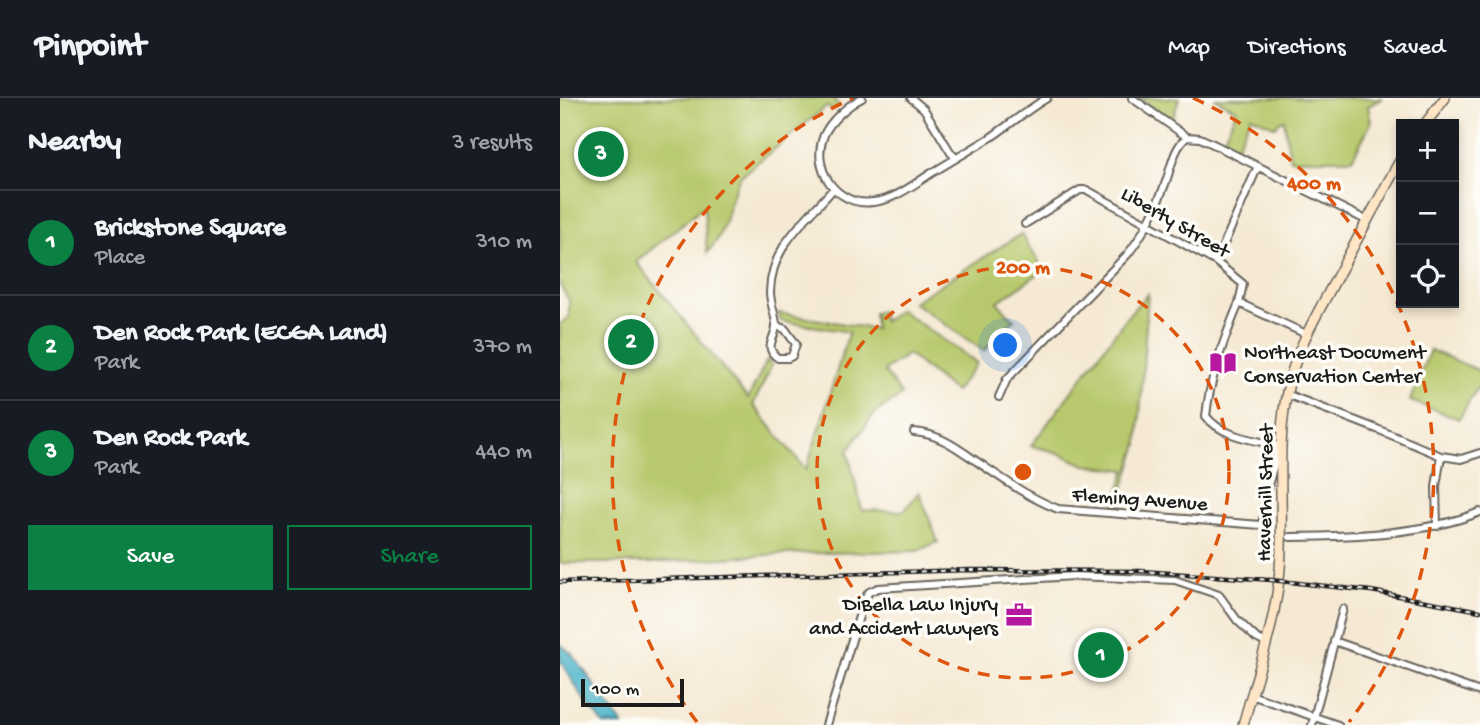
<!DOCTYPE html>
<html lang="en">
<head>
<meta charset="utf-8">
<style>
  body { margin:0; font-family:"Gochi Hand",sans-serif; background:#242831; color:#f1f3f6 }
  .controls { position:absolute; right:21px; top:21px; display:grid; overflow:hidden; border-radius:0px; box-shadow:0 4px 10px #0003 }
  .controls button { width:63px; height:63px; display:grid; place-items:center; padding:0; border:0; border-bottom:2px solid #363941; background:#171b24; color:#f1f3f6; font:35px sans-serif }
  .scale { position:absolute; left:21px; bottom:18px; width:103px; box-sizing:border-box; padding-left:7px; border:4px solid #1c1c1c; border-top:0; font-size:19px; line-height:24px; white-space:nowrap; color:#1c1c1c; -webkit-text-stroke:5px #fdfcf7; paint-order:stroke }
  .you { position:absolute; left:446px; top:248px; width:24px; height:24px; margin:-18px; border:5px solid #fff; border-radius:50%; background:#1a73e8; box-shadow:0 0 0 10px #1a73e833 }
  .badge { display:grid; place-items:center; width:46px; height:46px; border-radius:50%; background:#0b8043; color:#fff; font-size:23px; font-weight:700 }
  .pin { position:absolute; translate:-50% -50%; border:4px solid #fff; box-shadow:0 2px 7px #0006 }
  .list { margin:0; padding:0; list-style:none }
  h2 { display:flex; justify-content:space-between; align-items:center; height:91px; margin:0; padding:0 28px; font-size:30px }
  h2 small { font-size:23px; font-weight:400; color:#9ea1a6 }
  .list li { display:grid; grid-template-columns:46px 1fr auto; gap:21px; align-items:center; box-sizing:border-box; height:105px; padding:0 28px; border-top:2px solid #363941 }
  .list b { display:block; font-size:26px; white-space:nowrap }
  .list p { margin:0; font-size:23px; white-space:nowrap; color:#9ea1a6 }
  .list em { font-size:23px; font-style:normal; color:#9ea1a6 }
  .actions { display:flex; gap:14px; padding:21px 28px }
  .actions a { flex:1; padding:16px 0; border:2px solid #0b8043; border-radius:0px; text-align:center; font-size:24px; color:#0b8043 }
  .actions .main { background:#0b8043; color:#fff }
  .icon { flex:none; width:38px; height:38px; fill:none; stroke:currentColor; stroke-width:2; stroke-linecap:round; stroke-linejoin:round }
  .map { position:relative; flex:none; width:920px; height:627px; overflow:hidden }
  header { display:flex; align-items:center; gap:42px; box-sizing:border-box; height:98px; padding:0 35px; background:#171b24; border-bottom:2px solid #363941 }
  header strong { font-size:33px }
  nav { display:flex; gap:38px; margin-inline-start:auto; font-size:24px }
  main { display:flex }
  aside { flex:1; background:#171b24 }
  .map>svg:first-child { display:block }
  .green { fill:#b8c96d; stroke:#6a7244; stroke-width:2 }
  .water { fill:#4bb3c9; stroke:#346872; stroke-width:2 }
  .lines { fill:none; stroke-linecap:round; stroke-linejoin:round }
  .street-casing { stroke:#68645c; stroke-width:10 }
  .secondary-casing { stroke:#68645c; stroke-width:12 }
  .street { stroke:#fff; stroke-width:6 }
  .secondary { stroke:#fee5c5; stroke-width:9 }
  .rail-casing { stroke:#1c1c1c; stroke-width:4.5 }
  .rail { stroke:#fdfcf7; stroke-width:2; stroke-dasharray:5; stroke-linecap:butt }
  .ring { fill:none; stroke:#de560d; stroke-width:3.5; stroke-dasharray:12 9 }
  .labels { text-anchor:middle; stroke-width:7; stroke-linejoin:round; paint-order:stroke }
  .street-label { font-size:21px; fill:#1c1c1c; stroke:#fdfcf7 }
  .poi-label { font-size:21px; fill:#1c1c1c; stroke:#fdfcf7; text-anchor:start }
  .centre { fill:#de560d; stroke:#fdfcf7; stroke-width:3.5 }
  .ring-label { font-size:21px; text-anchor:middle; font-weight:bold; fill:#de560d; stroke:#fdfcf7; stroke-width:7; stroke-linejoin:round; paint-order:stroke }
</style>
</head>
<body>
<header>
<strong>Pinpoint</strong>
<nav><a>Map</a><a>Directions</a><a>Saved</a></nav>
</header>
<main>
<aside>
<h2>Nearby<small>3 results</small></h2>
<ul class="list">
<li><span class="badge">1</span><div><b>Brickstone Square</b><p>Place</p></div><em>310 m</em></li>
<li><span class="badge">2</span><div><b>Den Rock Park (ECGA Land)</b><p>Park</p></div><em>370 m</em></li>
<li><span class="badge">3</span><div><b>Den Rock Park</b><p>Park</p></div><em>440 m</em></li>
</ul>
<div class="actions"><a class="main">Save</a><a>Share</a></div>
</aside>
<div class="map">
<svg width="920" height="627" viewBox="0 0 920 627">
  <rect width="100%" height="100%" fill="#fdfcf7"/>
  <filter id="ink" filterUnits="userSpaceOnUse"><feTurbulence type="fractalNoise" baseFrequency=".0143" numOctaves="2"/><feDisplacementMap in="SourceGraphic" scale="14" xChannelSelector="R" yChannelSelector="G"/><feConvolveMatrix kernelMatrix="1 2 1 2 8 2 1 2 1" color-interpolation-filters="sRGB"/></filter>
  <filter id="wash" filterUnits="userSpaceOnUse"><feTurbulence type="fractalNoise" baseFrequency=".00686" numOctaves="4" result="noise"/><feDisplacementMap in="SourceGraphic" scale="28" xChannelSelector="R" yChannelSelector="G"/><feGaussianBlur stdDeviation="1.57" result="paint"/><feColorMatrix in="noise" values="0 0 0 0 0 0 0 0 0 0 0 0 0 0 0 0 0 1.4 0 .05"/><feComposite in="paint" operator="in"/></filter>
  <g filter="url(#wash)">
    <rect width="100%" height="100%" fill="#f5e9d3"/>
    <!-- green -->
    <path class="green" d="M0,0h276l-2,2 5,5 -7,6 -5,-5 -86,70c-16,28 -10,50 -34,77l-3,-47 -68,56 112,137 19,-39 5,5 -19,40 53,65 43,-138 -68,-11 -3,-8 97,16 -1,-16 7,-2 2,11 17,-12 77,53 -22,29 -47,-38 -24,17 18,24 -27,18 -27,38 14,59 42,1 15,-19 19,50 -21,9 -138,3 -129,9h-90v-239l9,-7v-17l-9,-14z
      M580,0h39l-7,23z
      M654,0h169l-15,8 3,17 -19,36h-62l-6,-39 -5,2 -3,5 -25,-11 -16,34 -14,-7 16,-33z
      M461,136l23,36 -47,32 17,18 -30,31 -71,-49z
      M588,196l-10,150 -21,65 -4,-1 13,-38 -41,-5 -29,-13 -25,-6 100,-134z
      M870,252l50,21v12l-21,36 -49,-18z"/>
    <!-- water -->
    <path class="water" d="M0,546l13,11 50,70h-19l-23,-30 -21,-35z"/>
  </g>
  <g filter="url(#ink)">
    <g class="lines">
      <!-- street casing -->
      <g class="street-casing">
        <path id="street" d="M302,0c-14,7 -32,23 -38,37 -14,34 13,72 49,67 21,-2 40,-17 57,-28 20,-12 40,-24 60,-36 19,-13 37,-28 57,-40
          M351,0l13,11 27,44 5,5
          M572,0l55,39 13,1 13,6 155,77
          M465,126l55,-34h7l129,72 27,22 -4,19 67,31
          M656,164l42,-96
          M217,228l8,3 11,15 -4,12 -4,2h-10c-16,-11 -1,-21 -2,-34 -1,-11 -6,-21 -6,-32 1,-47 36,-71 64,-104
          M726,296l91,35 64,27 20,3 19,-6
          M439,299l8,-18 120,-124c17,-21 27,-43 37,-68 7,-17 9,-39 23,-50
          M354,334c27,2 46,18 68,33 25,17 48,33 76,44l203,16 3,-8 3,-28 12,-43c-23,-6 -58,-9 -73,-30 4,-39 18,-77 33,-113
          M877,428l-1,-40 5,-30
          M730,439c61,-1 133,-2 190,-25
          M774,543l146,51
          M691,597l87,30
          M266,627l38,-125 5,-8 9,-4 196,-12 101,4 44,15 18,25 19,18 10,5
          M752,627l31,-116"/>
      </g>
      <!-- secondary casing -->
      <g class="secondary-casing">
        <path id="secondary" d="M865,26l20,-26
          M683,627c14,-51 33,-103 37,-156 5,-63 -6,-124 9,-186 9,-38 30,-72 48,-106 21,-39 42,-79 64,-118"/>
      </g>
      <!-- street -->
      <use href="#street" class="street"/>
      <!-- secondary -->
      <use href="#secondary" class="secondary"/>
      <!-- rail casing -->
      <g class="rail-casing">
        <path id="rail" d="M0,484l410,-12 172,1 129,9 100,11 109,20"/>
      </g>
      <!-- rail -->
      <use href="#rail" class="rail"/>
    </g>
  </g>
  <!-- distance rings -->
  <g class="ring">
    <circle cx="463" cy="374" r="206"/>
    <path d="M137 624A411 411 0 0 1 293 0M633 0A411 411 0 0 1 789 624"/>
  </g>
  <!-- icons -->
  <defs>
    <g id="library-bare" transform="scale(2.1)"><path d="M-6-4Q-3-5.5-.7-3.5V5Q-3 3-6 4ZM6-4Q3-5.5 .7-3.5V5Q3 3 6 4Z" fill="#b5179e" stroke="#fdfcf7" stroke-width="2.5" paint-order="stroke"/></g>
    <g id="office-bare" transform="scale(2.1)"><path d="M-6-3h4V-5.5h4V-3h4V5H-6ZM-1-4.5V-3h2v-1.5ZM-6 0V1H6V0Z" fill="#b5179e" stroke="#fdfcf7" stroke-width="2.5" paint-order="stroke"/></g>
  </defs>
  <g fill-rule="evenodd">
    <use href="#library-bare" x="663" y="265"/>
    <use href="#office-bare" x="459" y="517"/>
  </g>
  <g class="labels">
    <!-- street labels -->
    <g class="street-label">
      <text transform="translate(616 123) rotate(30)" y="7">Liberty Street</text>
      <text transform="translate(704 395) rotate(-89)" y="7">Haverhill Street</text>
      <text transform="translate(580 400) rotate(4)" y="7">Fleming Avenue</text>
    </g>
    <!-- poi labels -->
    <g class="poi-label">
      <text x="684" y="260">Northeast Document<tspan x="684" dy="24">Conservation Center</tspan></text>
      <text x="438" y="512" text-anchor="end">DiBella Law Injury<tspan x="438" dy="24">and Accident Lawyers</tspan></text>
    </g>
  </g>
  <circle cx="463" cy="374" r="10" class="centre"/>
  <g class="ring-label">
    <text x="754" y="91">400 m</text>
    <text x="463" y="175">200 m</text>
  </g>
</svg>
<div class="controls">
<button>+</button>
<button>−</button>
<button><svg class="icon" aria-label="locate" viewBox="0 0 24 24"><circle cx="12" cy="12" r="6"/><path d="M12 2v4M12 18v4M2 12h4M18 12h4"/></svg></button>
</div>
<div class="scale">100 m</div>
<div class="you"></div>
<div class="pin badge" style="left:541px;top:557px">1</div>
<div class="pin badge" style="left:71px;top:244px">2</div>
<div class="pin badge" style="left:41px;top:56px">3</div>
</div>
</main>
</body>
</html>
